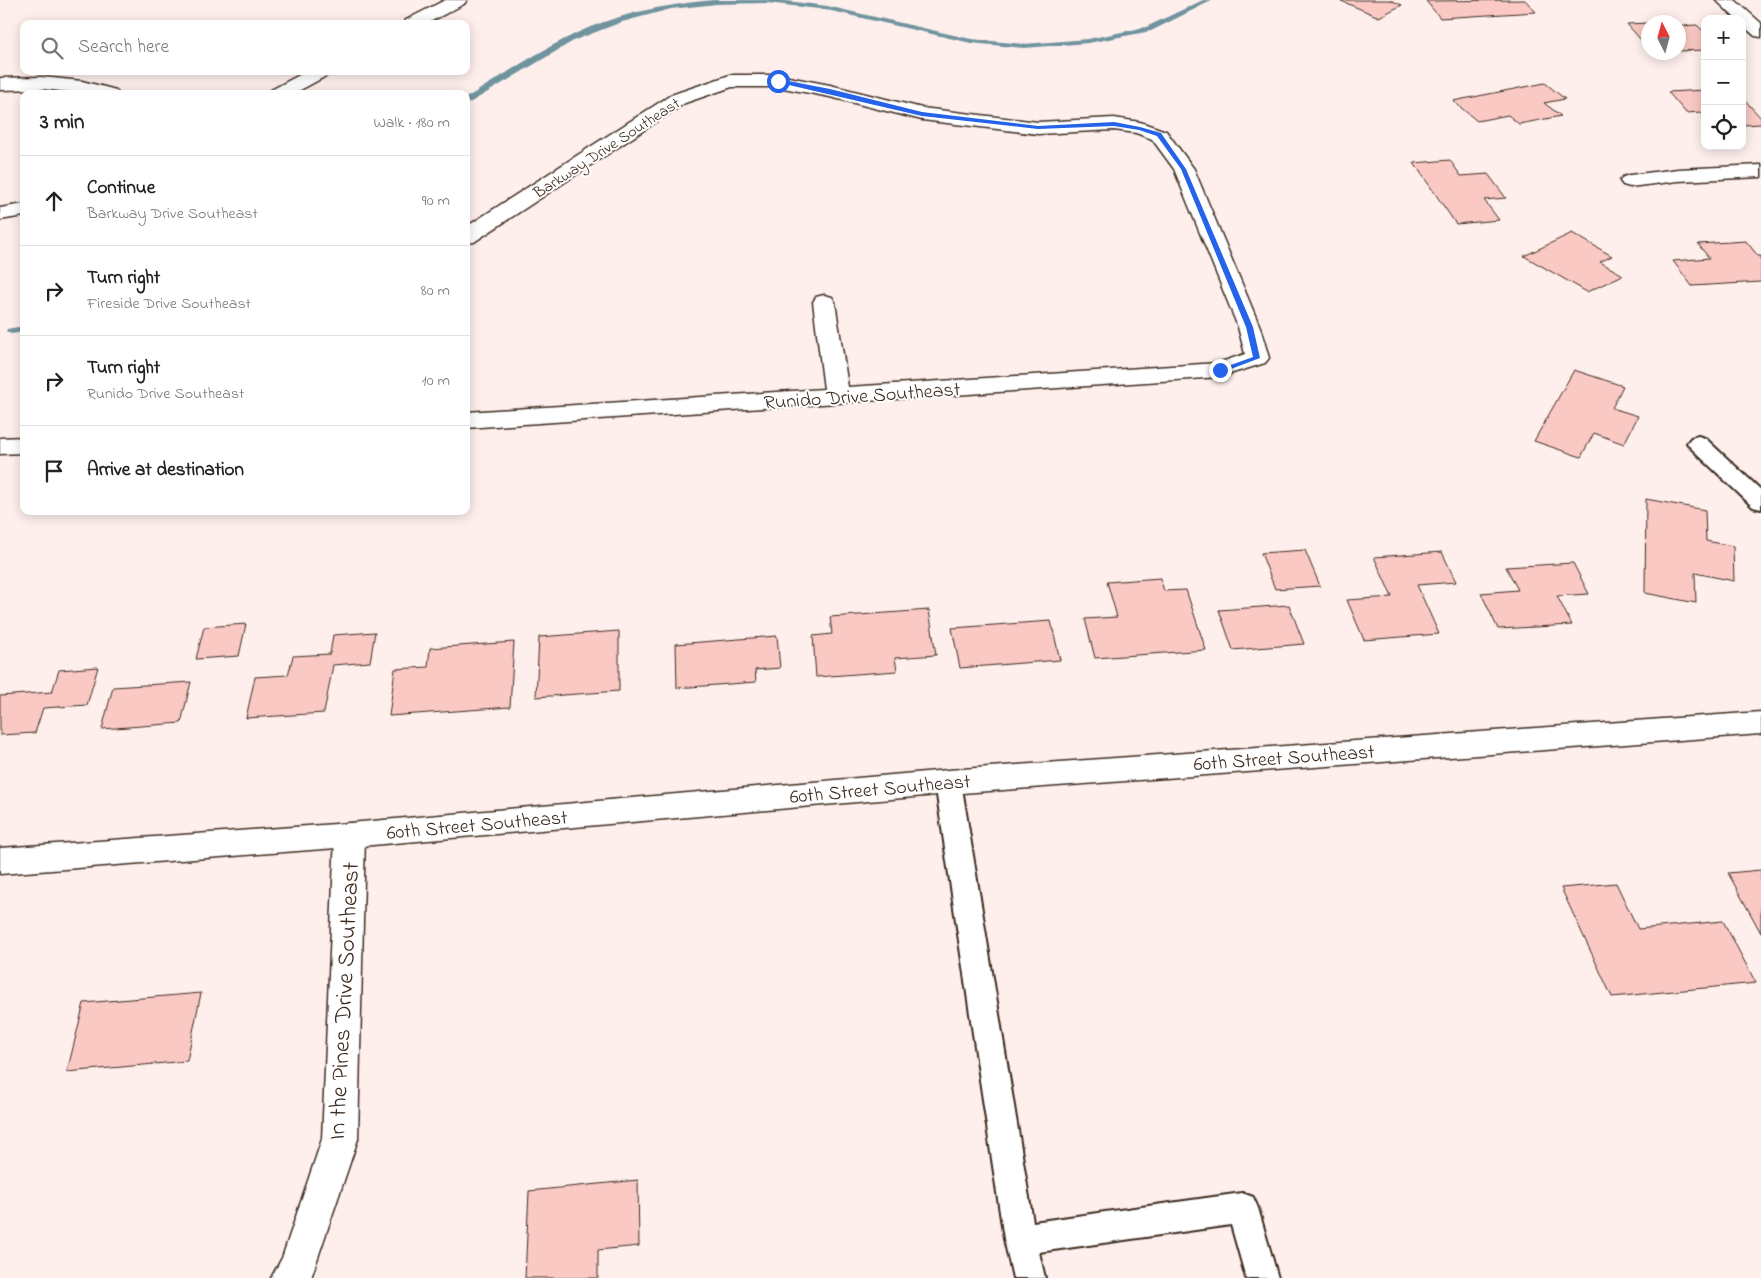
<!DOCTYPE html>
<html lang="en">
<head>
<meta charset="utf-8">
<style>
  body { margin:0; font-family:"Indie Flower",sans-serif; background:#f2f2f2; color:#222 }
  .controls { position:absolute; right:15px; top:15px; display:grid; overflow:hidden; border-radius:10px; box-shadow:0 2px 12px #0003 }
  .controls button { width:45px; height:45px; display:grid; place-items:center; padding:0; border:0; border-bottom:1px solid #e0e0e0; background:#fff; color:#222; font:25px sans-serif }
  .compass { position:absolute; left:1641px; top:15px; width:45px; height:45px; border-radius:50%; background:#fff; box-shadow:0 2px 12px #0003; rotate:354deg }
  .stop { position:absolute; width:15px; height:15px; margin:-11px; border:4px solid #2563eb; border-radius:50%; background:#fff }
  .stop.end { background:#2563eb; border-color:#fff; box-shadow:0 1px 5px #0008 }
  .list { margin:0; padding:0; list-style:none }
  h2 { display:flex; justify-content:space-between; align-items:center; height:65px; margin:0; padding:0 20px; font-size:21px }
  h2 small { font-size:16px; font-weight:400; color:#767676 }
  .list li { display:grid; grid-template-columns:32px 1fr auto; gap:15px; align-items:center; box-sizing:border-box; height:90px; padding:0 20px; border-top:1px solid #e0e0e0 }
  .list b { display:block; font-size:19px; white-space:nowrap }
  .list p { margin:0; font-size:16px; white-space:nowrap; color:#767676 }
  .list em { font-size:16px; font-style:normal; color:#767676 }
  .icon { flex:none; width:28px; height:28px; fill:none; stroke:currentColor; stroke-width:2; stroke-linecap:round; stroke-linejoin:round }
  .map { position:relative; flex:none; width:1761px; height:1278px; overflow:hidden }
  .search { position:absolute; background:#fff; box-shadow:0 2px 12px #0003; left:20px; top:20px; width:450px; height:55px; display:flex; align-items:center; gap:12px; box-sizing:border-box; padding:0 18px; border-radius:10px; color:#767676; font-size:19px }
  .panel { position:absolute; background:#fff; box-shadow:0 2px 12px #0003; left:20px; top:90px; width:450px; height:425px; border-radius:10px }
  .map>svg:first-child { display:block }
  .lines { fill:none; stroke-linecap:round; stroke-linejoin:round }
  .stream { fill:#6f949e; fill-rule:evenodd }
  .building { fill:#fac9c4; stroke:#3b2a1e }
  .lane-casing { stroke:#3b2a1e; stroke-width:4 }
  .street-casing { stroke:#3b2a1e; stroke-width:3 }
  .secondary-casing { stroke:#3b2a1e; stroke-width:3 }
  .lane { fill:#fff; fill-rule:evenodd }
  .street { fill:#fff; fill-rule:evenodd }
  .secondary { fill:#fff; fill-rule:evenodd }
  .route { fill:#2563eb }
  .labels { text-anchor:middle; stroke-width:4; stroke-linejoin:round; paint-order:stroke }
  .far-street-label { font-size:16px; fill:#3b2a1e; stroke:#fff }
  .street-label { font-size:20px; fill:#3b2a1e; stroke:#fff }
  .near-street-label { font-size:24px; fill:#3b2a1e; stroke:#fff }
</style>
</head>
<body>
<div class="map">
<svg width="1761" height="1278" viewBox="0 0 1761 1278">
  <rect width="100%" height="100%" fill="#feefed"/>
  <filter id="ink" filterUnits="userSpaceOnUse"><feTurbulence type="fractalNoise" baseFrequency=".02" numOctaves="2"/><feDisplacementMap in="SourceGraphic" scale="10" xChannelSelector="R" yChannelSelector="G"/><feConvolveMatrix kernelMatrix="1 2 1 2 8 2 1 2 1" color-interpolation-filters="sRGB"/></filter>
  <g filter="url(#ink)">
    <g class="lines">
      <!-- stream -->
      <path class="stream" d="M713,0h66l48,6 144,33 53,5 64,-5 58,-12 57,-27h10l-62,31 -63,12 -64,5 -53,-5 -144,-33 -60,-7 -50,1 -46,5 -49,13 -47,18 -109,65v-7c34,-20 67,-44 103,-61 44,-23 95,-32 144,-37z
        M24,326v6l-13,2 -5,-3 1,-2z"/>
    </g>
    <!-- building -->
    <path class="building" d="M1339,0h51l12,5 -23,12z
      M1525,0l11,12 -96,6 -14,-17z
      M1648,23v25l-21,-24z
      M1697,25l8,8v17l-27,1v-25z
      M1545,83l20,16 -21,4 17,13 -42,8 -11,-9 -31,6 -24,-20z
      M1705,90v27l-4,-5 -15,1 -18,-21z
      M1742,97l19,21v6l-19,1z
      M1450,160l11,16 27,-2 18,24 -22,2 15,20 -43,4 -42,-61z
      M1572,233l40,23 -12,6 23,13 -36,17 -63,-36z
      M1746,241l12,15h3v26l-69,4 -19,-25 36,-3 -11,-14z
      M1574,370l49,16 -11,22 26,8 -14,28 -30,-11 -13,24 -47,-16z
      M1646,499l59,11 1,31 27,5 1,35 -39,-8 1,30 -51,-10z
      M1305,550l15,36 -45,3 -14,-36z
      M1442,552l14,30 -39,3 22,49 -75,6 -17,-40 45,-3 -18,-40z
      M1573,563l16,31 -32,2 15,29 -74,4 -17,-36 37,-3 -12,-23z
      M1160,578l4,13 22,-1 20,60 -111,8 -10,-39 32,-2 -10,-35z
      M1289,605l15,39 -71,6 -14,-40z
      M929,610l7,45 -41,3 2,13 -81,6 -3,-41 19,-2 -2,-17z
      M1051,621l9,39 -100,8 -8,-40z
      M246,624l-7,32 -43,3 8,-32z
      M619,631v60l-83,6 3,-60z
      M375,632l-5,30 -37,3 -9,48 -78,5 9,-41 33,-2 5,-19 37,-2 3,-19z
      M777,636l3,32 -25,2 1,12 -79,6 -1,-44z
      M514,642l-4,65 -121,9 6,-47 33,-2 2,-19z
      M98,667l-11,38 -44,3 -8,25 -35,2v-39l52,-4 7,-22z
      M191,682l-10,41 -79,6 11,-42z
      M1761,870v63l-33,-60z
      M1616,883l22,46 85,-8 33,62 -144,14 -51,-109z
      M201,993l-14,68 -120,11 17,-69z
      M638,1180l1,66 -41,4v28h-73l4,-87z"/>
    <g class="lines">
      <!-- lane casing -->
      <g class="lane-casing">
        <path id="lane" d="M1698,436l7,2 56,52v19l-8,-2 -62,-59 -4,-5 4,-5z
          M948,772l9,3 4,7 72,440 209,-29 11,4 5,11 20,70h-32l-15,-53 -192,27 6,26h-32l-9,-39 -69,-457 4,-7z"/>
      </g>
      <!-- street casing -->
      <g class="street-casing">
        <path id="street" d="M445,0h22l-3,4 -38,20h-23l3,-4z
          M307,71h23l-2,4 -35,19h-24l2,-4z
          M730,75h48l52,10 92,23 116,14 76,-4 26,4 26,9 28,38 66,158 9,31 -4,5 -45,14 -754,51v-16l358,-23 -11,-87 3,-5 8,-2 8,2 3,5 13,85 370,-24 27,-9 -7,-27 -64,-158 -22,-30 -16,-6 -22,-3 -76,4 -116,-14 -92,-23 -52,-10h-46l-47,16 -211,139 -8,1v-16l205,-132z
          M42,77l40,4 34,9 2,4h-29l-47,-5 -42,1v-12z
          M1761,165v12l-83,4 -48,6 -7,-2 -3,-4 3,-4 7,-2 48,-6z
          M24,204v12l-24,4v-12z
          M24,437v16l-24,1v-16z
          M350,823l11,3 4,9 -7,304 -47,139h-40l11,-20 40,-119 13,-304 4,-9z"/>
      </g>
      <!-- secondary casing -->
      <g class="secondary-casing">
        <path id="secondary" d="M1716,0h19l26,23v14l-6,-1 -13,-11v-6h-6z
          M1761,712v22l-813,60 -598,53 -350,27v-26l350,-25 598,-53z"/>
      </g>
      <!-- lane -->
      <use href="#lane" class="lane"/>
      <!-- street -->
      <use href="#street" class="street"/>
      <!-- secondary -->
      <use href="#secondary" class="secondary"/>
    </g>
  </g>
  <!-- route -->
  <path class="route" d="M778,79l52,10 92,23 116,14 76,-4 26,5 21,6 25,36 67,158 7,31 -37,14 -6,-2 36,-13 -7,-30 -65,-158 -24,-33 -18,-6 -25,-4 -76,3 -116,-13 -146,-34z"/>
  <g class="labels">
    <!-- far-street labels -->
    <g class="far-street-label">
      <text transform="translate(606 147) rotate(-33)" y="6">Barkway Drive Southeast</text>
    </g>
    <!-- street labels -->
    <g class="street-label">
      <text transform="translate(862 395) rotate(-4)" y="7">Runido Drive Southeast</text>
      <text transform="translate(1284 757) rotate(-4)" y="7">60th Street Southeast</text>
      <text transform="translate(880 788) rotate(-5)" y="7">60th Street Southeast</text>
      <text transform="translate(477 824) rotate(-5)" y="7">60th Street Southeast</text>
    </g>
    <!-- near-street labels -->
    <g class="near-street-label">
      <text transform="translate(343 1001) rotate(-87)" y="8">In the Pines Drive Southeast</text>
    </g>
  </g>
</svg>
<div class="controls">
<button>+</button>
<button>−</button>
<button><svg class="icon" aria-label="locate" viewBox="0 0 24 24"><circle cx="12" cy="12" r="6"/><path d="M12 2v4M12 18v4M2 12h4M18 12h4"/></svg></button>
</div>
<svg class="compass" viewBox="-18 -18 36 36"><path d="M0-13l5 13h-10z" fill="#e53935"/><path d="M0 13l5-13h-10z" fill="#767676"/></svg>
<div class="stop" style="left:778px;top:81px"></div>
<div class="stop end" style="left:1220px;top:370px"></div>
<div class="search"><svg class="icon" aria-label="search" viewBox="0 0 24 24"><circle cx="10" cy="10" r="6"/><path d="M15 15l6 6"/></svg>Search here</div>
<section class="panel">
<h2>3 min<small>Walk · 180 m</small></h2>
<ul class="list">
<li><svg class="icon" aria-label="ahead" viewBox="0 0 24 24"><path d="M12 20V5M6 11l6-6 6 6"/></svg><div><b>Continue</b><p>Barkway Drive Southeast</p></div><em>90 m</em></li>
<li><svg class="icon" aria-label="right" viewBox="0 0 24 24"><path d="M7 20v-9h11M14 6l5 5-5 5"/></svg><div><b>Turn right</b><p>Fireside Drive Southeast</p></div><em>80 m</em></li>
<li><svg class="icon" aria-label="right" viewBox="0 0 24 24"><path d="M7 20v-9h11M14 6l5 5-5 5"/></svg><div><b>Turn right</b><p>Runido Drive Southeast</p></div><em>10 m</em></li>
<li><svg class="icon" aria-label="arrive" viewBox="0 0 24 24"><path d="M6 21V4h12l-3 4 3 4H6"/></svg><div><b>Arrive at destination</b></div></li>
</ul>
</section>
</div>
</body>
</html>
